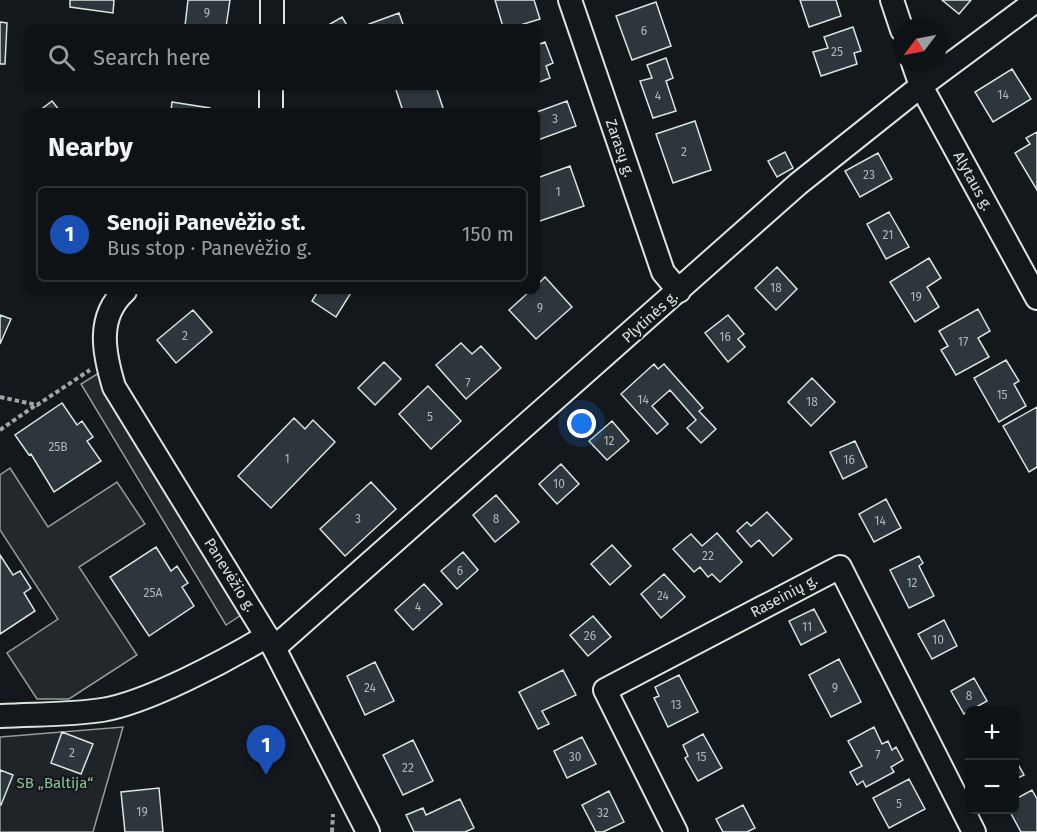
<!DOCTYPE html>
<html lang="en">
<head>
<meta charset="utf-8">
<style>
  body { margin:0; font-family:"Fira Sans",sans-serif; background:#181b1e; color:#f1f3f6 }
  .controls { position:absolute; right:18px; bottom:18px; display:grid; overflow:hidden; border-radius:9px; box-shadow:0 2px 4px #0004 }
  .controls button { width:54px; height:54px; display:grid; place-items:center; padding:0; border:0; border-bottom:2px solid #2f3234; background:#0f1215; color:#f1f3f6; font:30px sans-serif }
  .compass { position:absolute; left:893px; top:18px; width:54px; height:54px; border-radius:50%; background:#0f1215; box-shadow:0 2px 4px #0004; rotate:238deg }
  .you { position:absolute; left:582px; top:424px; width:21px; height:21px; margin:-15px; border:4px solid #fff; border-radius:50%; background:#1a73e8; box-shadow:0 0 0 9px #1a73e833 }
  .badge { display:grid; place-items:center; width:39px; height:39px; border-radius:50%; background:#0b8043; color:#fff; font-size:20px; font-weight:700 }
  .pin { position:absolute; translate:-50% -50px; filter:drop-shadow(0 2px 3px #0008) }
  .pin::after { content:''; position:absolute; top:32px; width:21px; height:18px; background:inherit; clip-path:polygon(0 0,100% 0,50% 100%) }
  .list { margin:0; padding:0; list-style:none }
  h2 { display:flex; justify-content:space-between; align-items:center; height:78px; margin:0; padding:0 24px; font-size:26px }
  h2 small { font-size:20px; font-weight:400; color:#9b9ea0 }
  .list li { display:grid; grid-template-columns:39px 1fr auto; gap:18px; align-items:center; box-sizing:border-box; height:96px; margin:0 12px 12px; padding:0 12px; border:2px solid #2f3234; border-radius:9px }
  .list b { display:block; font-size:22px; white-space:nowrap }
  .list p { margin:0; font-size:20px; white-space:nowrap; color:#9b9ea0 }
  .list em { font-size:20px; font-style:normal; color:#9b9ea0 }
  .icon { flex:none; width:33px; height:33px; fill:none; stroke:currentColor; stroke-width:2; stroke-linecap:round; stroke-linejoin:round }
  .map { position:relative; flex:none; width:1037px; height:832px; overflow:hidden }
  .search { position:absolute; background:#0f1215; box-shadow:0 2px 4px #0004; left:24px; top:24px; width:516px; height:66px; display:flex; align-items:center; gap:15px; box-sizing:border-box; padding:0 21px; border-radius:9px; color:#9b9ea0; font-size:22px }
  .panel { position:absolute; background:#0f1215; box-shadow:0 2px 4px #0004; left:24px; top:108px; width:516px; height:186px; border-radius:9px }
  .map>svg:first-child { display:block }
  .green { fill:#202428; stroke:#939e99; stroke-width:1.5 }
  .parking { fill:#24282b; stroke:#939e99; stroke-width:1.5 }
  .building { fill:#2c363c; stroke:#d8e6dc; stroke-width:1.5 }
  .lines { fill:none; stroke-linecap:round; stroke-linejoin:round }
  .minor-casing { stroke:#d8e6dc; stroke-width:26 }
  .path { stroke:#9da8a2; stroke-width:4; stroke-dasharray:4.5 3; stroke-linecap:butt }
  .minor { stroke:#14181c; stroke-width:22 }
  .labels { text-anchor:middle; stroke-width:4.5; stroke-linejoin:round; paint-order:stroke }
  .number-label { font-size:12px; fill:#adbab4 }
  .street-label { font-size:15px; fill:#d8e6dc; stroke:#14181c }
  .park-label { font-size:15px; fill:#8ac095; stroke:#14181c }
</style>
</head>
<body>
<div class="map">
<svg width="1037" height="832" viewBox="0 0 1037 832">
  <rect width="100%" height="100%" fill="#14181c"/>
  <!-- green -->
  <path class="green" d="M123,727l-30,105h-93v-95z"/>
  <!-- parking -->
  <path class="parking" d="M102,371l148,238 -24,16 -145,-241z
    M10,468l38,59 69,-45 28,42 -66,43 58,88 -68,44h-32l-30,-46 51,-34 -58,-89v-55z"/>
  <!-- building -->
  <path class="building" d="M70,0h44l-1,13 -43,-6z
    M188,0h42l-4,27 -41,-1z
    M495,0h39l6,19 -26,8h-11z
    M800,0h36l5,16 -32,11z
    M942,0h29l-12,14z
    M656,2l15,44 -39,14 -16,-44z
    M399,13l5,14h-34l-1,-3z
    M342,17l6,10h-23z
    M0,22l7,1 -2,41h-5z
    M853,27l8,24 -7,2 3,11 -36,12 -8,-24 15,-4 -4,-11z
    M545,42l8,21 -7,3 4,12 -13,5v-38z
    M666,58l7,20 -7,3 10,30 -23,7 -13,-37 12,-3 -5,-13z
    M1012,69l19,30 -38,23 -18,-30z
    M395,87h41l8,24h-41z
    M52,101l8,10h-21z
    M567,101l9,25 -38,14 -1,-28z
    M172,102l38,6v3h-39z
    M695,121l16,49 -38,13 -17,-49z
    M1037,132v58l-22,-37 15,-9 -4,-6z
    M785,152l8,16 -16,9 -9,-16z
    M878,153l14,26 -32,18 -15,-26z
    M570,166l14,40 -47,16v-44z
    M889,212l20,35 -23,12 -19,-35z
    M929,258l12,20 -14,9 12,20 -24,15 -25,-40z
    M777,267l20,22 -21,21 -21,-22z
    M545,277l27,30 -36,32 -27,-29 21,-19h7v-6z
    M318,291h34l-16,26 -24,-16z
    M978,309l12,22 -12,7 11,19 -33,18 -15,-25 7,-4 -9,-15z
    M193,310l19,22 -36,31 -19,-23z
    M0,315l11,4 -11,25z
    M728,315l16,19 -6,5 7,8 -17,15 -23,-29z
    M461,343l11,11 9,-8 20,22 -35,31 -30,-34z
    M1006,360l13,21 -5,3 12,22 -27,16 -25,-44z
    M384,362l17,17 -26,26 -17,-17z
    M654,364l4,5 6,-5 39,44 -4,3 17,18 -15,14 -14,-15 9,-8 -26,-30 -18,16 16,18 -11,10 -36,-40z
    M812,378l23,24 -24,24 -23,-24z
    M428,386l33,35 -30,28 -32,-35z
    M62,403l15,22 5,-4 11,16 -6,4 14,20 -47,31 -23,-38 -2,1 -14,-20z
    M1037,407v60l-8,5 -26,-46z
    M294,418l11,11 8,-9 22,22 -64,66 -33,-32z
    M612,421l17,20 -22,19 -18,-19z
    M855,441l12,26 -24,12 -13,-27z
    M561,464l18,20 -22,20 -18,-20z
    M371,482l25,27 -51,47 -25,-27z
    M496,495l23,27 -24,20 -22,-27z
    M886,499l15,29 -27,14 -15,-28z
    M767,512l25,27 -19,17 -14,-16 -8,7 -14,-16 10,-9 4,4z
    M717,533l25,29 -22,20 -8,-8 -4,3 -8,-10 -6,5 -21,-23 18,-15 11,12z
    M612,545l19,21 -21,19 -19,-21z
    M156,547l15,24 6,-5 11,17 -6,4 12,19 -45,30 -39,-59z
    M463,552l15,18 -21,19 -16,-18z
    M0,555l13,20 7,-4 11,17 -7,5 11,18 -35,23z
    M919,556l4,7 -4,3 15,30 -25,12 -19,-38z
    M664,574l21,23 -24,21 -20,-24z
    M424,584l18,20 -29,26 -18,-20z
    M814,609l12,23 -25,13 -12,-24z
    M593,616l18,21 -23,19 -18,-21z
    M944,620l13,26 -25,13 -14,-25z
    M839,659l22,43 -30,15 -22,-42z
    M375,662l19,39 -29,14 -18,-39z
    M563,670l13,25 -34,16 7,13 -11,5 -19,-37z
    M679,675l19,37 -30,15 -14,-29 5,-2 -4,-9z
    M974,678l13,23 -23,13 -13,-23z
    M874,727l8,17 6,-3 4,9 4,-3 7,13 -12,7 3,5 -28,15 -3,-6 -6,4 -7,-13 12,-6 -14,-25z
    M62,732l31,12 -12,30 -30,-11z
    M703,734l19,34 -24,13 -13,-23 3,-2 -5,-11z
    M582,737l14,27 -29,14 -13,-27z
    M413,740l20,41 -30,14 -20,-40z
    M1014,757l10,18 -10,5z
    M0,770l13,5 -12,30 -1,-1z
    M909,779l16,30 -36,19 -16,-30z
    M159,788l4,44h-38l-4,-40z
    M1032,790l5,9v33h-16l-12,-22h5v-10z
    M609,791l15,31 -21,10h-7l-14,-27z
    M460,799l14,29 -9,4h-51l-8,-17 17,-7 3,7z
    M743,805l12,23 -8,4h-24l-7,-13z"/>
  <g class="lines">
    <!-- minor casing -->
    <g class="minor-casing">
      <path id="minor" d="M570,0l93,272 16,19
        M892,0l10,30
        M272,27v-27
        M913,63l8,23 116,212
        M271,111v-24
        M125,291c-29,26 -21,63 -11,96l160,261 94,184
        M274,648l524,-464 123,-98 116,-86
        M0,716c34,-2 69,-1 102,-6 45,-7 125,-50 165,-74
        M676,832l-71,-142 235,-123 134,265"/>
    </g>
    <!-- path -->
    <path class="path" d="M0,397l37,8 53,-35
      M0,430l36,-25
      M332,832l1,-18"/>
    <!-- minor -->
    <use href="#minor" class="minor"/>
  </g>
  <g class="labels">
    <!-- number labels -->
    <g class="number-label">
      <text x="207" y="17">9</text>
      <text x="644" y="35">6</text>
      <text x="837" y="56">25</text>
      <text x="1003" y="99">14</text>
      <text x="658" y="100">4</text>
      <text x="555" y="123">3</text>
      <text x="684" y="156">2</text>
      <text x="869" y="179">23</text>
      <text x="558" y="196">1</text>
      <text x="888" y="239">21</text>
      <text x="776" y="292">18</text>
      <text x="916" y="301">19</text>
      <text x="540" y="312">9</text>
      <text x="185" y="340">2</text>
      <text x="725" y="341">16</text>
      <text x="963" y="346">17</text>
      <text x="468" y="387">7</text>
      <text x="1002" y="399">15</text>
      <text x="643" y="404">14</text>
      <text x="812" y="406">18</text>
      <text x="430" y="421">5</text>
      <text x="609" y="445">12</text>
      <text x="58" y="451">25B</text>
      <text x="287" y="463">1</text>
      <text x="849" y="464">16</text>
      <text x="559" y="488">10</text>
      <text x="358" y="523">3</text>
      <text x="496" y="523">8</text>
      <text x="880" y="525">14</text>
      <text x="708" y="560">22</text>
      <text x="460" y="575">6</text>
      <text x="912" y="587">12</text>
      <text x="153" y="597">25A</text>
      <text x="663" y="600">24</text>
      <text x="418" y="611">4</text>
      <text x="807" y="631">11</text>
      <text x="590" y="640">26</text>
      <text x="938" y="644">10</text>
      <text x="370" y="692">24</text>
      <text x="835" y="692">9</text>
      <text x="969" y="700">8</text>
      <text x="676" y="709">13</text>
      <text x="72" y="757">2</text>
      <text x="878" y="759">7</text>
      <text x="575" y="761">30</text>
      <text x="701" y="761">15</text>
      <text x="408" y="772">22</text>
      <text x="899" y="808">5</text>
      <text x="142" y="816">19</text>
      <text x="603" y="817">32</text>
    </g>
    <!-- street labels -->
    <g class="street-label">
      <text transform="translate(620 148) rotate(71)" y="5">Zarasų g.</text>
      <text transform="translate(973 181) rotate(61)" y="5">Alytaus g.</text>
      <text transform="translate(650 317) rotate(-42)" y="5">Plytinės g.</text>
      <text transform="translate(230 575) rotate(58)" y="5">Panevėžio g.</text>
      <text transform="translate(784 596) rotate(-28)" y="5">Raseinių g.</text>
    </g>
    <!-- park labels -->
    <g class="park-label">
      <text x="55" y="788">SB „Baltija“</text>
    </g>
  </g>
</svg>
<div class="controls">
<button>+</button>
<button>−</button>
</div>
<svg class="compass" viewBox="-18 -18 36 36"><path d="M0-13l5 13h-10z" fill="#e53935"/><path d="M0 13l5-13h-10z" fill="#9b9ea0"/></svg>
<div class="you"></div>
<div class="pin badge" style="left:266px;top:775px;background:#1a4fb4">1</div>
<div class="search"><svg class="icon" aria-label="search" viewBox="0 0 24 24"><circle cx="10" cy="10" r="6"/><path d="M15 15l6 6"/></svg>Search here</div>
<section class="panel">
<h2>Nearby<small></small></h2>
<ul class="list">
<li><span class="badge" style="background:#1a4fb4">1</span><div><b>Senoji Panevėžio st.</b><p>Bus stop · Panevėžio g.</p></div><em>150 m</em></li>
</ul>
</section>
</div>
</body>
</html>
